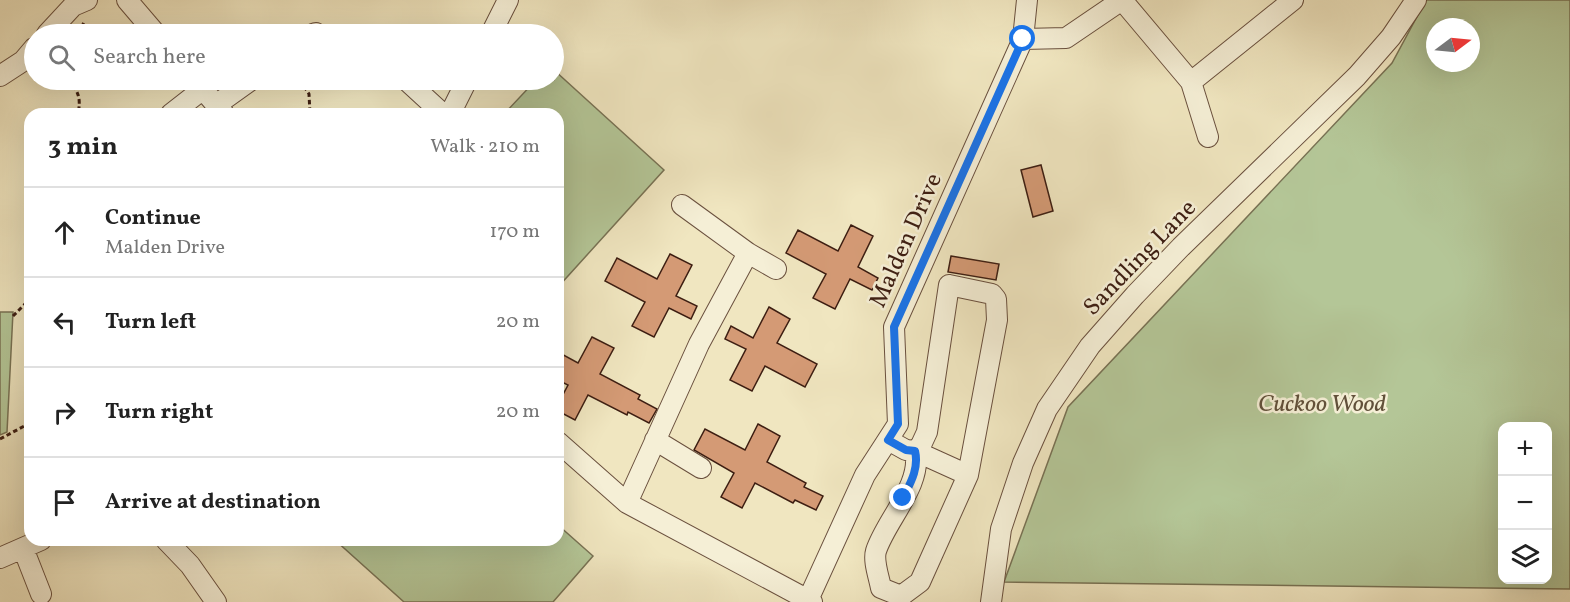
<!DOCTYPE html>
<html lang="en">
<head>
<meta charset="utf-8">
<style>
  body { margin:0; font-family:Vollkorn,serif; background:#f6f6f6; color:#222 }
  .controls { position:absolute; right:18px; bottom:18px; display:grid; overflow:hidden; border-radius:12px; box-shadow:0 6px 24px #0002 }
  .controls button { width:54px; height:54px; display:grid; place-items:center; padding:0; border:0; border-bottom:2px solid #e0e0e0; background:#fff; color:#222; font:30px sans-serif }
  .compass { position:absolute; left:1426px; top:18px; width:54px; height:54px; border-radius:50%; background:#fff; box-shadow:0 6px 24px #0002; rotate:74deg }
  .stop { position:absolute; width:18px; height:18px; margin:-14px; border:4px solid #1a73e8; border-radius:50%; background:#fff }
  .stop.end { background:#1a73e8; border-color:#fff; box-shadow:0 2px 6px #0008 }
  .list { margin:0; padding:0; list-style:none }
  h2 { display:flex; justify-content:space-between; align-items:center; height:78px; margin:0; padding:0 24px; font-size:26px }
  h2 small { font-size:20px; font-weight:400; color:#767676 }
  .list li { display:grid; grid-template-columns:39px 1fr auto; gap:18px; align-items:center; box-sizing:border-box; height:90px; padding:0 24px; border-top:2px solid #e0e0e0 }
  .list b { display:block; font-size:22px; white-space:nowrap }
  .list p { margin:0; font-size:20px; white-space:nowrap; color:#767676 }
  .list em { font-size:20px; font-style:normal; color:#767676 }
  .icon { flex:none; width:33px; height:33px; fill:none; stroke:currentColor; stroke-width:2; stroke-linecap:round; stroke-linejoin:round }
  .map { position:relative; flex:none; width:1570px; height:602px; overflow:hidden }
  .search { position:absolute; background:#fff; box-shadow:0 6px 24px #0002; left:24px; top:24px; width:540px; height:66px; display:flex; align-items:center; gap:15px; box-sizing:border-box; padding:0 21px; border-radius:33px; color:#767676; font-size:22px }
  .panel { position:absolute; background:#fff; box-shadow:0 6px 24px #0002; left:24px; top:108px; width:540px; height:438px; border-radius:18px }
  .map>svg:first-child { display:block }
  .green { fill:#b4c697; stroke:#787254; stroke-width:1.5; fill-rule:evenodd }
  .building { fill:#d49a75; stroke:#3d1e12; stroke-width:1.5 }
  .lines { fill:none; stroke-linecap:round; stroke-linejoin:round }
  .minor-casing { stroke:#6a503e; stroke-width:22 }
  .path { stroke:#3d1e12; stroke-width:3; stroke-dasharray:4.5 3; stroke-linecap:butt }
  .minor { stroke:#f5efd6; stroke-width:20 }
  .route { stroke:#1a73e8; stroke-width:8 }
  .labels { text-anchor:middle; stroke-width:5; stroke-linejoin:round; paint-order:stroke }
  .street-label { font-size:24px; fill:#3d1e12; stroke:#f5efd6 }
  .park-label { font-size:24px; font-style:italic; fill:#61503a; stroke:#f5efd6 }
</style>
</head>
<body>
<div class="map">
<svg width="1570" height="602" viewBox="0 0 1570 602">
  <rect width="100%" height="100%" fill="#f0e6c0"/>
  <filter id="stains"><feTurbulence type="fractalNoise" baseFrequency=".00333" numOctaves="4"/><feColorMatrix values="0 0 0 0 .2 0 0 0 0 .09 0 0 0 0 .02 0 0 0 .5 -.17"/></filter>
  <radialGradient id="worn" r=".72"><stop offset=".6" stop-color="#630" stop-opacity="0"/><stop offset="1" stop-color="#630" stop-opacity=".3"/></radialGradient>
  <!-- green -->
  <path class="green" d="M1426,0h144v589l-566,-7 64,-175 324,-344zM1435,27h36v36h-36zM1502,426h46v154h-46z
    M554,70l110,100 -106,117v-173h-54l32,-34h18z
    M0,312h13l-6,120 -7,3z
    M558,525l35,31 -40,46h-149l-69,-62h223z"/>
  <!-- building -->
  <path class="building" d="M1041,165l12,46 -20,6 -12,-47z
    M851,225l22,11 -15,31 20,11 -6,12 -22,-11 -15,30 -22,-11 13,-24 -40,-21 12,-23 40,21z
    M670,254l22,11 -16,31 21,10 -6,13 -22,-11 -15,29 -22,-11 13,-24 -40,-21 12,-23 40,21z
    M951,256l48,8 -3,16 -48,-8z
    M769,307l21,12 -13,24 40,21 -12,23 -40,-21 -13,25 -22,-11 16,-31 -21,-10 6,-13 22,12z
    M592,337l22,11 -14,26 40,21 -2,4 19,10 -8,14 -21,-11 -1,3 -39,-20 -13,25 -17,-9v-7l10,-19 -10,-5v-28l20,11z
    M758,424l22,12 -13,26 39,21 -2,4 19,9 -7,14 -21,-10 -2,3 -38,-20 -13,25 -21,-11 13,-24 -40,-23 11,-21 40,21z"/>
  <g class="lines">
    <!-- minor casing -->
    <g class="minor-casing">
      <path id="minor" d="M127,0l29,34
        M1122,0l69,82 17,55
        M47,34l26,-28 14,-6
        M313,34l3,-1
        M491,34l17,-34
        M1023,39l43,-1 56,-38
        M0,76l23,-15 11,-13
        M195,80l29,34
        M406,80l37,34
        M1191,82l102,-82
        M216,105l35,-25
        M171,114l32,-25
        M450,114l17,-34
        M682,205l66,48 28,16
        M655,440l46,28
        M888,440l18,10 9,1 6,-6 6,-13 22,-147 43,9 4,5 1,21 -29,155 -48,107 -19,14 -20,-8c-2,-11 -8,-27 -5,-37 10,-31 47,-67 39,-100
        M558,442l69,61 185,99
        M915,451l53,24
        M627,503l72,-159 49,-91
        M166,540l24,25 26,37
        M23,548l18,46
        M0,558l41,-18
        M808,600l57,-125 33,-51 -4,-97 129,-288 4,-39
        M991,602l10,-73 22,-66 24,-54 43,-63 45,-51 46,-48 176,-171 34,-39 25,-37"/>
    </g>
    <!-- path -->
    <path class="path" d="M79,34l5,-12
      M68,80c11,11 13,19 10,34
      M300,80l9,14 1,20
      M13,316l17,-17
      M0,439l30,-16"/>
    <!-- minor -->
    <use href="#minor" class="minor"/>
  </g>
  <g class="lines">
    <!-- route -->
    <path class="route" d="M903,498c8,-16 16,-30 12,-47l-9,-1 -18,-10 10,-16 -4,-97 129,-288"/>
  </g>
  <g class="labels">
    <!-- street labels -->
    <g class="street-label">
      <text transform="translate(905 240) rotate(-66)" y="8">Malden Drive</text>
      <text transform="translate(1139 257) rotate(-46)" y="8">Sandling Lane</text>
    </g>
    <!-- park labels -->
    <g class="park-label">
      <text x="1322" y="411">Cuckoo Wood</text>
    </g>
  </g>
  <rect width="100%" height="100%" filter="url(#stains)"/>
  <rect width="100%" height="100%" fill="url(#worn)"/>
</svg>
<div class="controls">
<button>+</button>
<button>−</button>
<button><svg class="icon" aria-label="layers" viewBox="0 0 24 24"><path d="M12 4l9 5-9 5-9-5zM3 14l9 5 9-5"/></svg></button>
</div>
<svg class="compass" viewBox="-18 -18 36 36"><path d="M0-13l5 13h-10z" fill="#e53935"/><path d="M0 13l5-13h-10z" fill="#767676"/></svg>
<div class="stop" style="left:1023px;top:39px"></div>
<div class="stop end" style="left:903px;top:498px"></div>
<div class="search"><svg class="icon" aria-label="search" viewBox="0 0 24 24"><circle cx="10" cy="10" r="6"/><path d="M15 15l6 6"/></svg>Search here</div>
<section class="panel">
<h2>3 min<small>Walk · 210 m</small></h2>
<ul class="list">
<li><svg class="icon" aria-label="ahead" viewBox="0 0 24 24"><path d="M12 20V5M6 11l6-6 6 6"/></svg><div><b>Continue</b><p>Malden Drive</p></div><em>170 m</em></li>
<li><svg class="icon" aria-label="left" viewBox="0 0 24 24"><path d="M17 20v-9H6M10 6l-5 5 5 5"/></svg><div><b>Turn left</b></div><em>20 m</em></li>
<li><svg class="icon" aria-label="right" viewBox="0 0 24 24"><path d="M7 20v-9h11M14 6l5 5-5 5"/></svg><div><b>Turn right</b></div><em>20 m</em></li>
<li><svg class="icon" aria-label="arrive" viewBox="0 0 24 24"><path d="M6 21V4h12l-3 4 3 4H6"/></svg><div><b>Arrive at destination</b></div></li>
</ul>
</section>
</div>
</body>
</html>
